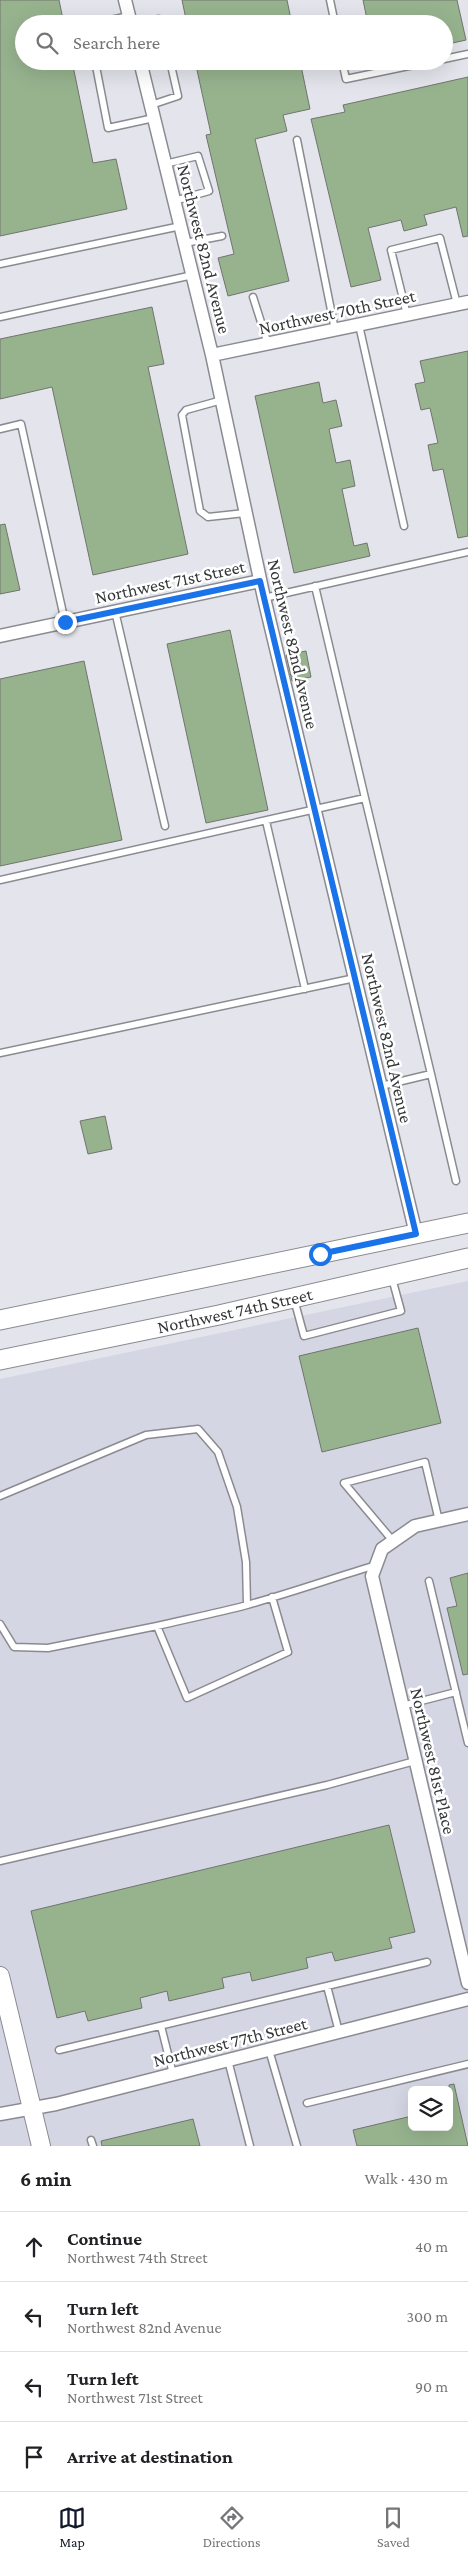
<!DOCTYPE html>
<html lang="en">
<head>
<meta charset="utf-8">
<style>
  body { margin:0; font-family:"Crimson Pro",serif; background:#f6f6f6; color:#202124 }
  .controls { position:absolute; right:15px; bottom:15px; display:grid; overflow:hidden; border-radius:8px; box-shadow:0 5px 20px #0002 }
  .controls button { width:45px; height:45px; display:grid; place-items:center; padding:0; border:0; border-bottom:1px solid #e0e0e0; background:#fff; color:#202124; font:25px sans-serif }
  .stop { position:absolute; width:15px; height:15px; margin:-11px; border:4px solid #1a73e8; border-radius:50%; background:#fff }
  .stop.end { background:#1a73e8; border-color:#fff; box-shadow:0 1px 5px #0008 }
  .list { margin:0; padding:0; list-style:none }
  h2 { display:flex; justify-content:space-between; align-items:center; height:65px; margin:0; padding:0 20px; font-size:21px }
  h2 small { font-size:16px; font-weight:400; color:#757577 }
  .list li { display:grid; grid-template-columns:32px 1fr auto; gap:15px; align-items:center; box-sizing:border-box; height:70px; padding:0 20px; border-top:1px solid #e0e0e0 }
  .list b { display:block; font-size:19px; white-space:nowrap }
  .list p { margin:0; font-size:16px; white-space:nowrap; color:#757577 }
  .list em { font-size:16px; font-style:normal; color:#757577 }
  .icon { flex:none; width:28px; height:28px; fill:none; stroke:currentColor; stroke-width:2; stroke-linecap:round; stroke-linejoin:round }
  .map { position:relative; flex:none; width:468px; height:2146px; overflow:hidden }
  .search { position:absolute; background:#fff; box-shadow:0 5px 20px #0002; left:15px; right:15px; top:15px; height:55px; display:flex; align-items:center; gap:12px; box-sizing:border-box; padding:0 18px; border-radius:28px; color:#757577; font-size:19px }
  .sheet { height:345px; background:#fff }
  nav { display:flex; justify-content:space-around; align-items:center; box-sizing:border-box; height:70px; border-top:1px solid #e0e0e0; background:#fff; font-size:14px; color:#757577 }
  nav a { display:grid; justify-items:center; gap:2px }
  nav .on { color:#111827 }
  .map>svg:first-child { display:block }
  .built { fill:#d4d6e4; fill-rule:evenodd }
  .building { fill:#97b38e; stroke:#71746f }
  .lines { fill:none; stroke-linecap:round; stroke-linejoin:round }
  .service-casing { stroke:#8a8b91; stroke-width:9 }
  .minor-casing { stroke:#8a8b91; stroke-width:15 }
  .secondary-casing { stroke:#8a8b91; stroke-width:20 }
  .primary-casing { stroke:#8a8b91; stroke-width:21 }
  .service { stroke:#fff; stroke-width:6 }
  .minor { stroke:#fff; stroke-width:12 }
  .secondary { stroke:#fff; stroke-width:18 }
  .primary { stroke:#fff; stroke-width:19 }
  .route { stroke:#1a73e8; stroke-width:6 }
  .labels { text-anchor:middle; stroke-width:5; stroke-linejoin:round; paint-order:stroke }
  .street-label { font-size:18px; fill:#353638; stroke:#fff }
</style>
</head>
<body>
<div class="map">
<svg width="468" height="2146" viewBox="0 0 468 2146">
  <rect width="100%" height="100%" fill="#e4e5ec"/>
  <!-- built -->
  <path class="built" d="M468,1281v865h-468v-767zM412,2090h37v37h-37z"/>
  <!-- building -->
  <path class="building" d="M0,0h59l5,24h-40v37h48l21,102 23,-4 11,50 -127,27z
    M182,0h105l5,24h-105z
    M363,0h94l9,40 -22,5v-21h-76z
    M195,61h105l10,48 -27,6 4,16 -32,8 34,142 -61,15 -10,-38 16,-4 -28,-119 5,-1z
    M468,77v159l-5,1 -7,-30 -32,8 3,10 -23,6 -3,-11 -33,8 13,52 -30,7 -40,-168 34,-7 -2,-7z
    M152,307l12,57 -16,3 40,187 -95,21 -41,-188 -52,12v-60z
    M468,351v185l-10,2 -15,-69 -10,2 -5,-26 10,-2 -8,-35 -9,2 -6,-26 10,-2 -5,-21z
    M319,382l4,21 13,-3 6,26 -13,3 7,34 14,-3 5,26 -13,3 12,57 13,-3 3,13 -76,17 -39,-177z
    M5,524l15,66 -20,4v-69z
    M230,630l38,180 -62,13 -39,-179z
    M306,651l5,26 -19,4 -6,-26z
    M84,661l38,179 -122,26v-187z
    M105,1116l7,33 -24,5 -8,-33z
    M418,1328l23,95 -119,29 -23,-96z
    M468,1573v101l-5,1 -16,-67 10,-2 -7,-28z
    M389,1825l26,107 -26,6 3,10 -57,13 -3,-9 -26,6 2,10 -56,13 -2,-9 -28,6 2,10 -55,13 -2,-10 -27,7 2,10 -54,13 -3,-10 -28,7 -26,-107z
    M454,2084l14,62h-111l-4,-16 59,-14v11h37v-42z
    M193,2119l7,27h-98l-1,-5z"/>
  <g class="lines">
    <!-- service casing -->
    <g class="service-casing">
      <path id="service" d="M330,0l5,24
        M92,24l37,-8
        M134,24l25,-5 1,5
        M444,59l24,-5
        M95,61l13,67 46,-10
        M342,61l4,18 87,-18
        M151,105l27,-9 -8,-35
        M297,140l38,190
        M165,164l33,-8 11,35 -35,10
        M185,243l37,-7
        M0,264l181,-38
        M253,297l15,47
        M407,315l-16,-65 49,-12 17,66
        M0,317l193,-42
        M359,325l45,201
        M222,400l-36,10 -4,5 18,96 8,6 37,-4
        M0,429l21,-5 44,198
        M264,598l204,-46
        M115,611l50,215
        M365,798l66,276 -50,12
        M266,821l39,168
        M0,880l365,-82 -50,-212
        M0,1053l355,-75
        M431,1074l25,107
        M294,1299l10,37 97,-25 -9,-33
        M0,1496l146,-61 52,-6 20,23 19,55 9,55 1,43
        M393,1541l-49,-58 81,-21 14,59
        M429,1581l39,162
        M272,1597l16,55 -101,46 -30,-72c30,-7 60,-13 90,-21 43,-12 86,-27 129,-40
        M0,1624l14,23 34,1 109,-22
        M402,1706l54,-14
        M0,1861l327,-76 88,-24
        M161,2026l12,48
        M339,2032l-12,-46 100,-24
        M59,2050l268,-64
        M269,2050l28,96
        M228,2060l22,86
        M307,2103l161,-39
        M91,2140l2,6"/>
    </g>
    <!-- minor casing -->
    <g class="minor-casing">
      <path id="minor" d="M125,0l6,24
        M140,61l72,294 52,243 152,636
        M212,355l256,-53
        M0,636l260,-55
        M468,1514l-53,12 -33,23 -10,27 96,407
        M0,2114l56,-10 412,-105"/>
    </g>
    <!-- secondary casing -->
    <g class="secondary-casing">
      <path id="secondary" d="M0,1976l41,170"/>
    </g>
    <!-- primary casing -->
    <g class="primary-casing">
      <g id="primary">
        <path d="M0,1320l468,-97"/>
        <path id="s1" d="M0,1360l219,-45 249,-57"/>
      </g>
    </g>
    <!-- service -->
    <use href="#service" class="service"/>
    <!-- minor -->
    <use href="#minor" class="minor"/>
    <!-- secondary -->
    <use href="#secondary" class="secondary"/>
    <!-- primary -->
    <use href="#primary" class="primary"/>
  </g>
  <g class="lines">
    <!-- route -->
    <path class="route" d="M65,622l195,-41 156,653 -96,20"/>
  </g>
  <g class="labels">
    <!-- street labels -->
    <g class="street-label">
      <text transform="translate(204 249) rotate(76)" y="6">Northwest 82nd Avenue</text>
      <text transform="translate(337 312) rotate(-12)" y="6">Northwest 70th Street</text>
      <text transform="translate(170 582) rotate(-12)" y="6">Northwest 71st Street</text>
      <text transform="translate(293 644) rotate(77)" y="6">Northwest 82nd Avenue</text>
      <text transform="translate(387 1038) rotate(77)" y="6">Northwest 82nd Avenue</text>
      <text dy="6" stroke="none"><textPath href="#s1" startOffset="240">Northwest 74th Street</textPath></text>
      <text transform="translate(433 1761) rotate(77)" y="6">Northwest 81st Place</text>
      <text transform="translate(230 2042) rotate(-14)" y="6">Northwest 77th Street</text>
    </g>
  </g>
</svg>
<div class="controls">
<button><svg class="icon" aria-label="layers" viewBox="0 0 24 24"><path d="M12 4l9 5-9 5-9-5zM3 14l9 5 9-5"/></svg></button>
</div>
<div class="stop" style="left:320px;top:1254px"></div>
<div class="stop end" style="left:65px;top:622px"></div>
<div class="search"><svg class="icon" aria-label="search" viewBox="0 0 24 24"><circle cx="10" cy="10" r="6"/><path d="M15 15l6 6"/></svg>Search here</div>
</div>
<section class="sheet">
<h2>6 min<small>Walk · 430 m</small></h2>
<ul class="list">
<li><svg class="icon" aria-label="ahead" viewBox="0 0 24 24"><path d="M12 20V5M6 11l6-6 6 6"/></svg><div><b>Continue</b><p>Northwest 74th Street</p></div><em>40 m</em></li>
<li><svg class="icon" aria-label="left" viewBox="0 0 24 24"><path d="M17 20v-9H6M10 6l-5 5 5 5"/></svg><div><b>Turn left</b><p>Northwest 82nd Avenue</p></div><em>300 m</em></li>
<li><svg class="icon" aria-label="left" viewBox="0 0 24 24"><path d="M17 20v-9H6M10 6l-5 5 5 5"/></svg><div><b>Turn left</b><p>Northwest 71st Street</p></div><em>90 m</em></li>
<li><svg class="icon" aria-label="arrive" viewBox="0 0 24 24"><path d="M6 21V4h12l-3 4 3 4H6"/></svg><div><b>Arrive at destination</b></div></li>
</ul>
</section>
<nav>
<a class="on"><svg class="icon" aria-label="map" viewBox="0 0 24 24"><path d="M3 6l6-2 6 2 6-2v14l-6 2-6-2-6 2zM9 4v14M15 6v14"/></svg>Map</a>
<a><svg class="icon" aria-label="directions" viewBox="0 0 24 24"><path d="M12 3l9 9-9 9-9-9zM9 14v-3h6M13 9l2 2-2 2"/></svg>Directions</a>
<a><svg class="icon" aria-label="saved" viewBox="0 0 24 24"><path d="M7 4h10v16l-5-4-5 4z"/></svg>Saved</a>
</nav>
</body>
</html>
